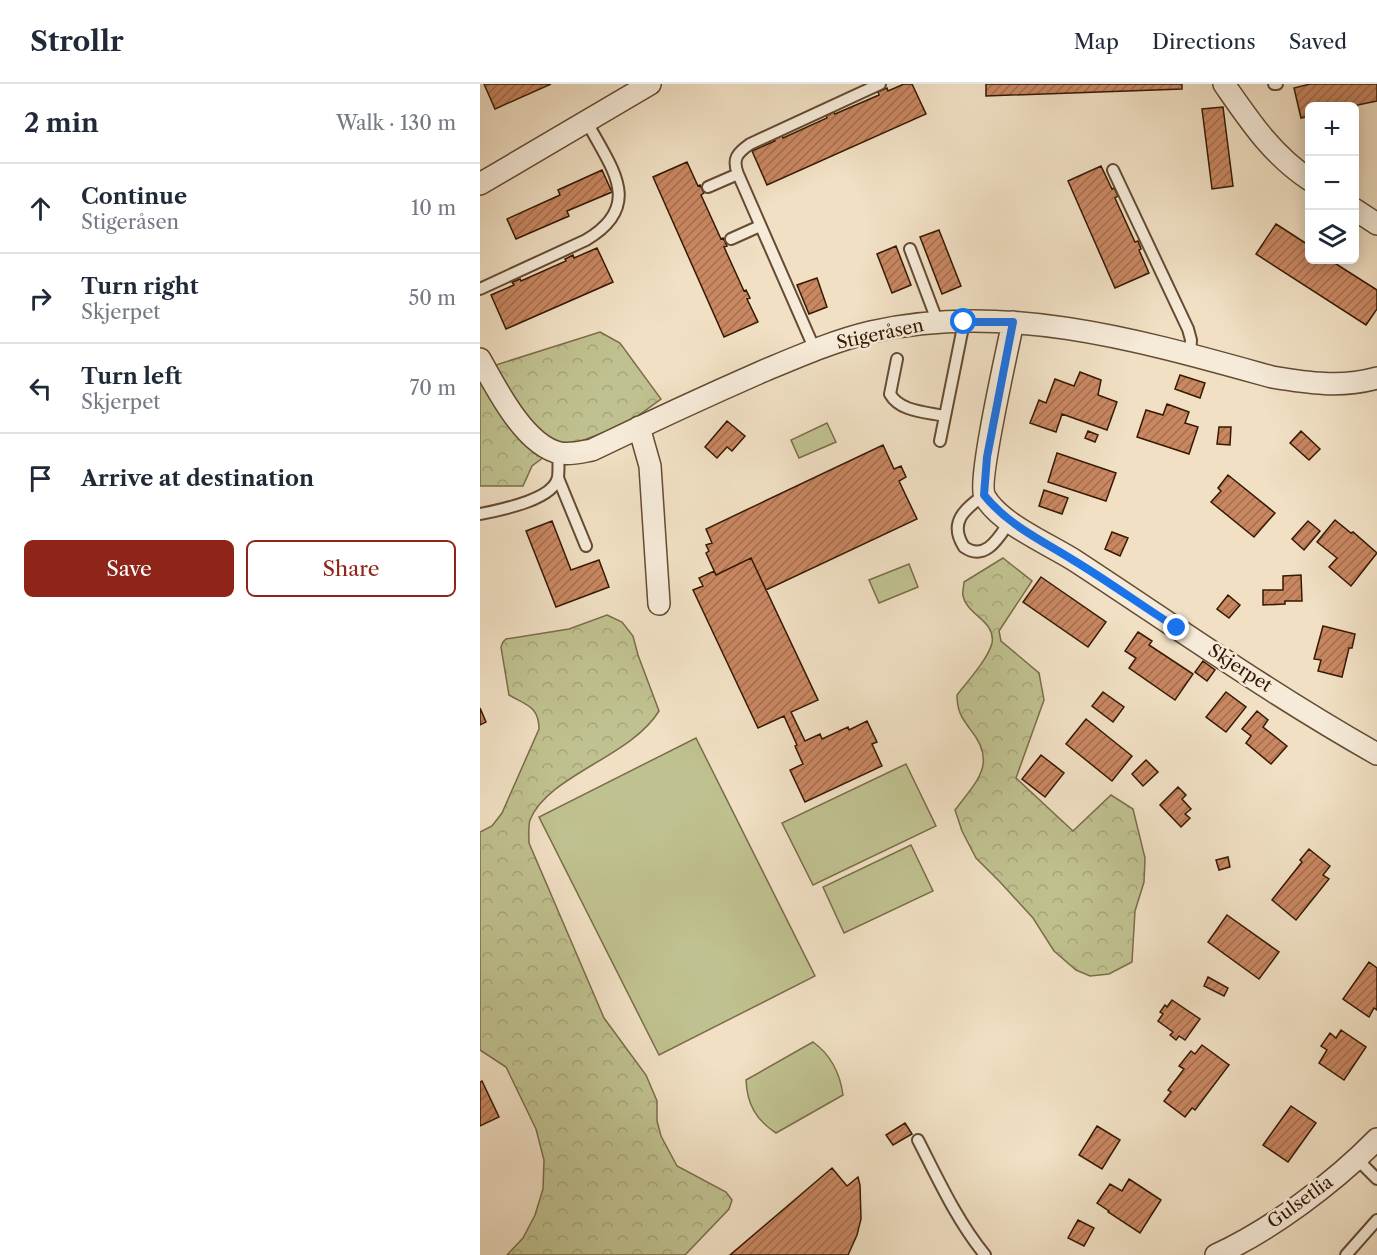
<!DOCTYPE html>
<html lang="en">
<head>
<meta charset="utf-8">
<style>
  body { margin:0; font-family:"Libre Caslon Text",serif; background:#f2f2f3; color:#1f2937 }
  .controls { position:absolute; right:18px; top:18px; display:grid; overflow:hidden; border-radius:9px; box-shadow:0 3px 15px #0003 }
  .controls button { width:54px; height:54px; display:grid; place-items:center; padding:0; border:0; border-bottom:2px solid #e0e1e3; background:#fff; color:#1f2937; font:30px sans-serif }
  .stop { position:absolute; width:18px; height:18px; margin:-14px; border:4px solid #1a73e8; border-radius:50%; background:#fff }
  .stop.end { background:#1a73e8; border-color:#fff; box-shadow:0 2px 6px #0008 }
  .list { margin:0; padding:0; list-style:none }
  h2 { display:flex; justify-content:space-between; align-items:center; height:78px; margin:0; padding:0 24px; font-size:26px }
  h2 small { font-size:20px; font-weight:400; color:#747a83 }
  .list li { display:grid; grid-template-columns:39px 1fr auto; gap:18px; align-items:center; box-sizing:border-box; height:90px; padding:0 24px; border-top:2px solid #e0e1e3 }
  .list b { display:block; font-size:22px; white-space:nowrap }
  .list p { margin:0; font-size:20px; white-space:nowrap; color:#747a83 }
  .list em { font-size:20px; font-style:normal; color:#747a83 }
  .actions { display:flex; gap:12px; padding:18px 24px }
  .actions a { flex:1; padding:14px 0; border:2px solid #8f2418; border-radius:9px; text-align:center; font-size:21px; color:#8f2418 }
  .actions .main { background:#8f2418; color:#fff }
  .icon { flex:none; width:33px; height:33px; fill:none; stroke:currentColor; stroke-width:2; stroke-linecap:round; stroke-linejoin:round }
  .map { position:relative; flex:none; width:897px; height:1171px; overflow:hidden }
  header { display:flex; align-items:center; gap:36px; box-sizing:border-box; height:84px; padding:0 30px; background:#fff; border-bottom:2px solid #e0e1e3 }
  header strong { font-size:28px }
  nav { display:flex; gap:33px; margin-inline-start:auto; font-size:21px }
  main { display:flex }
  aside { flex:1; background:#fff }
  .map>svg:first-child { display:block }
  .forest { fill:url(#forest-crowns); stroke:#7a6d49; stroke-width:1.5 }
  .pitch { fill:#c0c190; stroke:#7a6d49; stroke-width:1.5 }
  .building { fill:url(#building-hatch); stroke:#351902; stroke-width:1.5 }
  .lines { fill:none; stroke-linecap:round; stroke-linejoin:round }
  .service-casing { stroke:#644b32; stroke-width:14 }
  .minor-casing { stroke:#644b32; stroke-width:24 }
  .service { stroke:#f6ebd9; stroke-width:10 }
  .minor { stroke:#f6ebd9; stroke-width:21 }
  .route { stroke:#1a73e8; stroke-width:8 }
  .labels { text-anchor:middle; stroke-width:5; stroke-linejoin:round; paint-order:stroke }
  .street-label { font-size:18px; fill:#351902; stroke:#f6ebd9 }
</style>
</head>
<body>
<header>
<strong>Strollr</strong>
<nav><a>Map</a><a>Directions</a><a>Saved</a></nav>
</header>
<main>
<aside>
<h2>2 min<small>Walk · 130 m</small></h2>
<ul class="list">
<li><svg class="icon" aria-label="ahead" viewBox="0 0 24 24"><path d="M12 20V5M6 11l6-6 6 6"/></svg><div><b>Continue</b><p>Stigeråsen</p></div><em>10 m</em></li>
<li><svg class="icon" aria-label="right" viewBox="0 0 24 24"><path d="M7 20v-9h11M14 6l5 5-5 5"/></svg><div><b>Turn right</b><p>Skjerpet</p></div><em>50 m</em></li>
<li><svg class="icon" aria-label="left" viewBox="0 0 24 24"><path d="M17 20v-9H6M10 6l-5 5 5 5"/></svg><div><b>Turn left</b><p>Skjerpet</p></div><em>70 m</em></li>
<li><svg class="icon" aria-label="arrive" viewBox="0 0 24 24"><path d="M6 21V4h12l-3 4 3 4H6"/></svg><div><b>Arrive at destination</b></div></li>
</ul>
<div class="actions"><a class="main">Save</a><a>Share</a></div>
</aside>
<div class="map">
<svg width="897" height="1171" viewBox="0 0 897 1171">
  <defs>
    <pattern id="forest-crowns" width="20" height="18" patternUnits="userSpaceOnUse" patternTransform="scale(1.5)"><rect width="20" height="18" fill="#c0c190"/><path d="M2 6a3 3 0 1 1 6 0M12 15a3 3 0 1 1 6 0" fill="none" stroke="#a6a57b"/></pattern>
    <pattern id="building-hatch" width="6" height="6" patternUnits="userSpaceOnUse" patternTransform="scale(1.5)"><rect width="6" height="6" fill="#c98762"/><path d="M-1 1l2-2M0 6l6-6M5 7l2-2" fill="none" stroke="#a46e4f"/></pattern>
  </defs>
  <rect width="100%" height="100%" fill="#f1e0c4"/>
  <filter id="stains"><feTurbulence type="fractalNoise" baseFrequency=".00333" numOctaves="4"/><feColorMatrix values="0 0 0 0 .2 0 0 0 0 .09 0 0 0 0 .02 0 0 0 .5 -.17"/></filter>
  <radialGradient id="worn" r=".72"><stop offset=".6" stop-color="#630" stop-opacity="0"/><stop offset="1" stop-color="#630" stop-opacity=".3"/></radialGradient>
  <!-- forest -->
  <path class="forest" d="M120,248l20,11 41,56 -33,24 -80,31 -16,12 -9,20h-43v-116z
    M523,474l29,23 -33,50 2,10 38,32 5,27 -28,78 57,53 38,-36 22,14 12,49 -1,24 -9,29 -3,51 -23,12 -19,2 -14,-6 -22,-19 -21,-33 -33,-36 -24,-24 -14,-27 -7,-21c22,-29 43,-47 15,-81 -9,-12 -13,-19 -13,-34 10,-13 31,-36 35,-52 4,-22 -25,-28 -29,-47 -1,-4 1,-10 1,-14z
    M127,531l15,7 11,14 5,19 21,56c-28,46 -111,64 -129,109 -2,7 -1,16 -1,23l75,175 42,57 11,26v20l4,15 16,30 49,26 6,8 -3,9 -44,46h-178l16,-17 12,-23 8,-26 1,-29 -8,-31 -30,-62 -26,-17v-218l12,-6 10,-13 37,-84c0,-23 -13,-24 -30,-34l-8,-48 2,-5 3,-3 63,-10z"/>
  <!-- pitch -->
  <path class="pitch" d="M347,339l9,19 -37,16 -8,-18z
    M429,480l9,23 -39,16 -10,-23z
    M216,654l119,238 -156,79 -120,-238z
    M426,680l30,62 -123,59 -31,-62z
    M431,761l22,46 -89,42 -21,-46z
    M333,958c18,13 27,31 30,53l-67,38c-20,-13 -29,-29 -30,-53z"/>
  <!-- building -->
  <path class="building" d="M4,0h67l-56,25z
    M424,0h8l14,30 -159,71 -15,-34 23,-10 -1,-2 8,-4 1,3 44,-20 -1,-2 8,-4 1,2 44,-19 -1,-3 9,-4 1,3z
    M506,0h196v5l-196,7z
    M830,0h67v17l-24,5h-43v10l-9,2 -7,-30z
    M743,23l10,79 -21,3 -10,-80z
    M207,78l11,24 2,-1 4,8 -3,2 20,44 2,-1 4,8 -3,1 20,44 2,-1 4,8 -3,1 11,23 -34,15 -71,-160z
    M621,82l11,23 2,-1 4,8 -3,2 20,44 3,-1 3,8 -2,1 10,23 -34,15 -47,-107z
    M122,86l10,22 -45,19 2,5 -53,23 -9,-20 53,-24 -2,-5z
    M796,140l34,22v14h20l47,30v19l-11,16 -110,-71z
    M459,146l22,56 -19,8 -22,-57z
    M416,162l15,39 -19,8 -15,-39z
    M117,164l16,34 -107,47 -15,-34 23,-10 -2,-3 8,-3 1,2 45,-20 -1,-2 8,-4 1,3z
    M337,194l10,29 -18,7 -12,-29z
    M600,288l21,8 -3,15 19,7 -10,28 -45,-16 -6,18 -26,-9 9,-23 7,3 9,-24 19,7z
    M700,291l25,8 -5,15 -25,-9z
    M687,320l22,8 -4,11 13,4 -9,27 -52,-17 9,-27 17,5z
    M247,337l18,15 -13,15 -5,-4 -10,11 -12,-11z
    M739,343h12l-1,18 -13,-1z
    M608,347l10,4 -3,7 -10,-4z
    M821,347l19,18 -11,11 -19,-17z
    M403,361l11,24 7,-3 5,11 -7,4 18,38 -151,71 -15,-32 -35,17 -10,-22 3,-2 -3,-6 6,-2 -6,-14z
    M577,369l59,20 -10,28 -58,-19z
    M748,391l47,38 -21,24 -43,-35 10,-11 -3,-3z
    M564,406l24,8 -6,16 -23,-8z
    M855,436l16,13 2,-1 24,21 -26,33 -22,-19 8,-9 -20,-16z
    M72,437l19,49 28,-10 10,27 -53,20 -30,-76z
    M828,437l12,10 -16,19 -12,-11z
    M632,448l16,6 -8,18 -15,-7z
    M271,474l67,142 -27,12 14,29 15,-7 2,5 26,-12 1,3 18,-9 10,21 -5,2 10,22 -77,36 -15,-32 13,-6 -8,-18 2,-1 -13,-29 -26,12 -65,-138 10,-4 -4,-8 15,-7 2,4z
    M821,491l1,26h-17v3l-22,1v-15h20v-14z
    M561,493l65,45 -18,25 -65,-45z
    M748,511l12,10 -11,13 -12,-9z
    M843,542l32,8 -3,14h-3l-7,29 -24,-6 3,-11 -7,-1z
    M658,548l14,9 -3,4 44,29 -18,26 -46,-32 7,-10 -11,-7z
    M723,577l12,9 -8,11 -12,-9z
    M623,608l21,15 -11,15 -21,-16z
    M746,608l20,15 -20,25 -20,-15z
    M0,624l6,14 -6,3z
    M777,627l11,9 -5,7 24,19 -16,18 -25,-21 5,-7 -9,-7z
    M606,635l46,37 -20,25 -46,-37z
    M561,671l23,18 -19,24 -23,-18z
    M666,676l12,12 -15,14 -11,-12z
    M698,703l8,8 -4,4 9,10 -6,5 5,4 -9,9 -21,-22z
    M829,765l21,17 -7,9 6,4 -33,41 -24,-20 30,-38 -2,-2z
    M748,773l2,10 -11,3 -3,-10z
    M747,831l52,37 -20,27 -51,-37z
    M889,878l8,6v42l-3,-2 -5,9 -26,-18z
    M728,893l20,11 -4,8 -20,-10z
    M692,916l28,19 -15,21 -6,-4 -3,4 -6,-5 3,-3 -15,-11 5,-7 -3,-2 5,-7 2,2z
    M861,946l25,17 -22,33 -25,-17 8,-13 -6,-4 9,-13 6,5z
    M722,961l27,20 -34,45 -3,-2 -7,9 -21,-16 7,-9 -3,-2 16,-21 -5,-3 12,-15 4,3z
    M2,997l17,36 -19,9v-44z
    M811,1022l25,17 -28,39 -25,-17z
    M425,1039l7,11 -19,11 -7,-10z
    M617,1042l23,14 -18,29 -23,-14z
    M352,1084l15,18 11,-9 2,8 1,34 -4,16 -9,20h-118z
    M649,1095l32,21 -21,33 -32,-21 1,-1 -12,-8 13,-19 12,7z
    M598,1136l16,8 -10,18 -16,-8z"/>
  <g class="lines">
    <!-- service casing -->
    <g class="service-casing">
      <path id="service" d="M794,0h3
        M633,86l75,159 3,11 -1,15
        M228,103l30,-13
        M251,155l29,-13
        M430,165l28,74
        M0,205l106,-49c59,-35 25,-72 1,-118
        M335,266l-77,-176c-6,-15 -1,-21 12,-30l130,-60
        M417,275l-7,35c10,18 37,18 55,22
        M460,357l24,-119
        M78,394l28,68
        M504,411c-19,14 -36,27 -20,52 22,15 35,-10 46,-26
        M0,430c20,-4 74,-14 78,-37 1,-8 0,-17 1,-24
        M438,1056c20,39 39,81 67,115
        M877,1075l20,20
        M866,1171l31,-35"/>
    </g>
    <!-- minor casing -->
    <g class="minor-casing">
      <path id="minor" d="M744,0c25,36 48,71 86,96
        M0,100l170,-100
        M874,125l23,15
        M533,238c-5,25 -36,160 -28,175 15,27 66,48 92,65 99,65 197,134 300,192
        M0,275c16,29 45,87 80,94 10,2 21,-1 32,-3 56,-27 112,-53 169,-78 36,-15 72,-31 110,-40 135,-31 271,9 401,45 36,6 69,11 105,1
        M159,343l11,39 9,138
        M736,1171c55,-25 119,-73 161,-116"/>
    </g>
    <!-- service -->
    <use href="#service" class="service"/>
    <!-- minor -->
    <use href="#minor" class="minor"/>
  </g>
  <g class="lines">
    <!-- route -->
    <path class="route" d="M484,238h49l-26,135 -3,38c24,30 57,45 89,65 35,21 69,46 104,68"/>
  </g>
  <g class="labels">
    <!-- street labels -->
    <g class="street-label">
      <text transform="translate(400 250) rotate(-12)" y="6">Stigeråsen</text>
      <text transform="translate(760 584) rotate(33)" y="6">Skjerpet</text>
      <text transform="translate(820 1118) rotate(-36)" y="6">Gulsetlia</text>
    </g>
  </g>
  <rect width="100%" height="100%" filter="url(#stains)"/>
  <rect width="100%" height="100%" fill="url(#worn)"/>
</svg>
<div class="controls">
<button>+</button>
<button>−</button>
<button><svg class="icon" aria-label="layers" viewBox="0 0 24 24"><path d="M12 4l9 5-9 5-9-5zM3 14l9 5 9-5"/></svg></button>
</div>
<div class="stop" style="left:484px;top:238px"></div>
<div class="stop end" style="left:697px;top:544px"></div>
</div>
</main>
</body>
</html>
